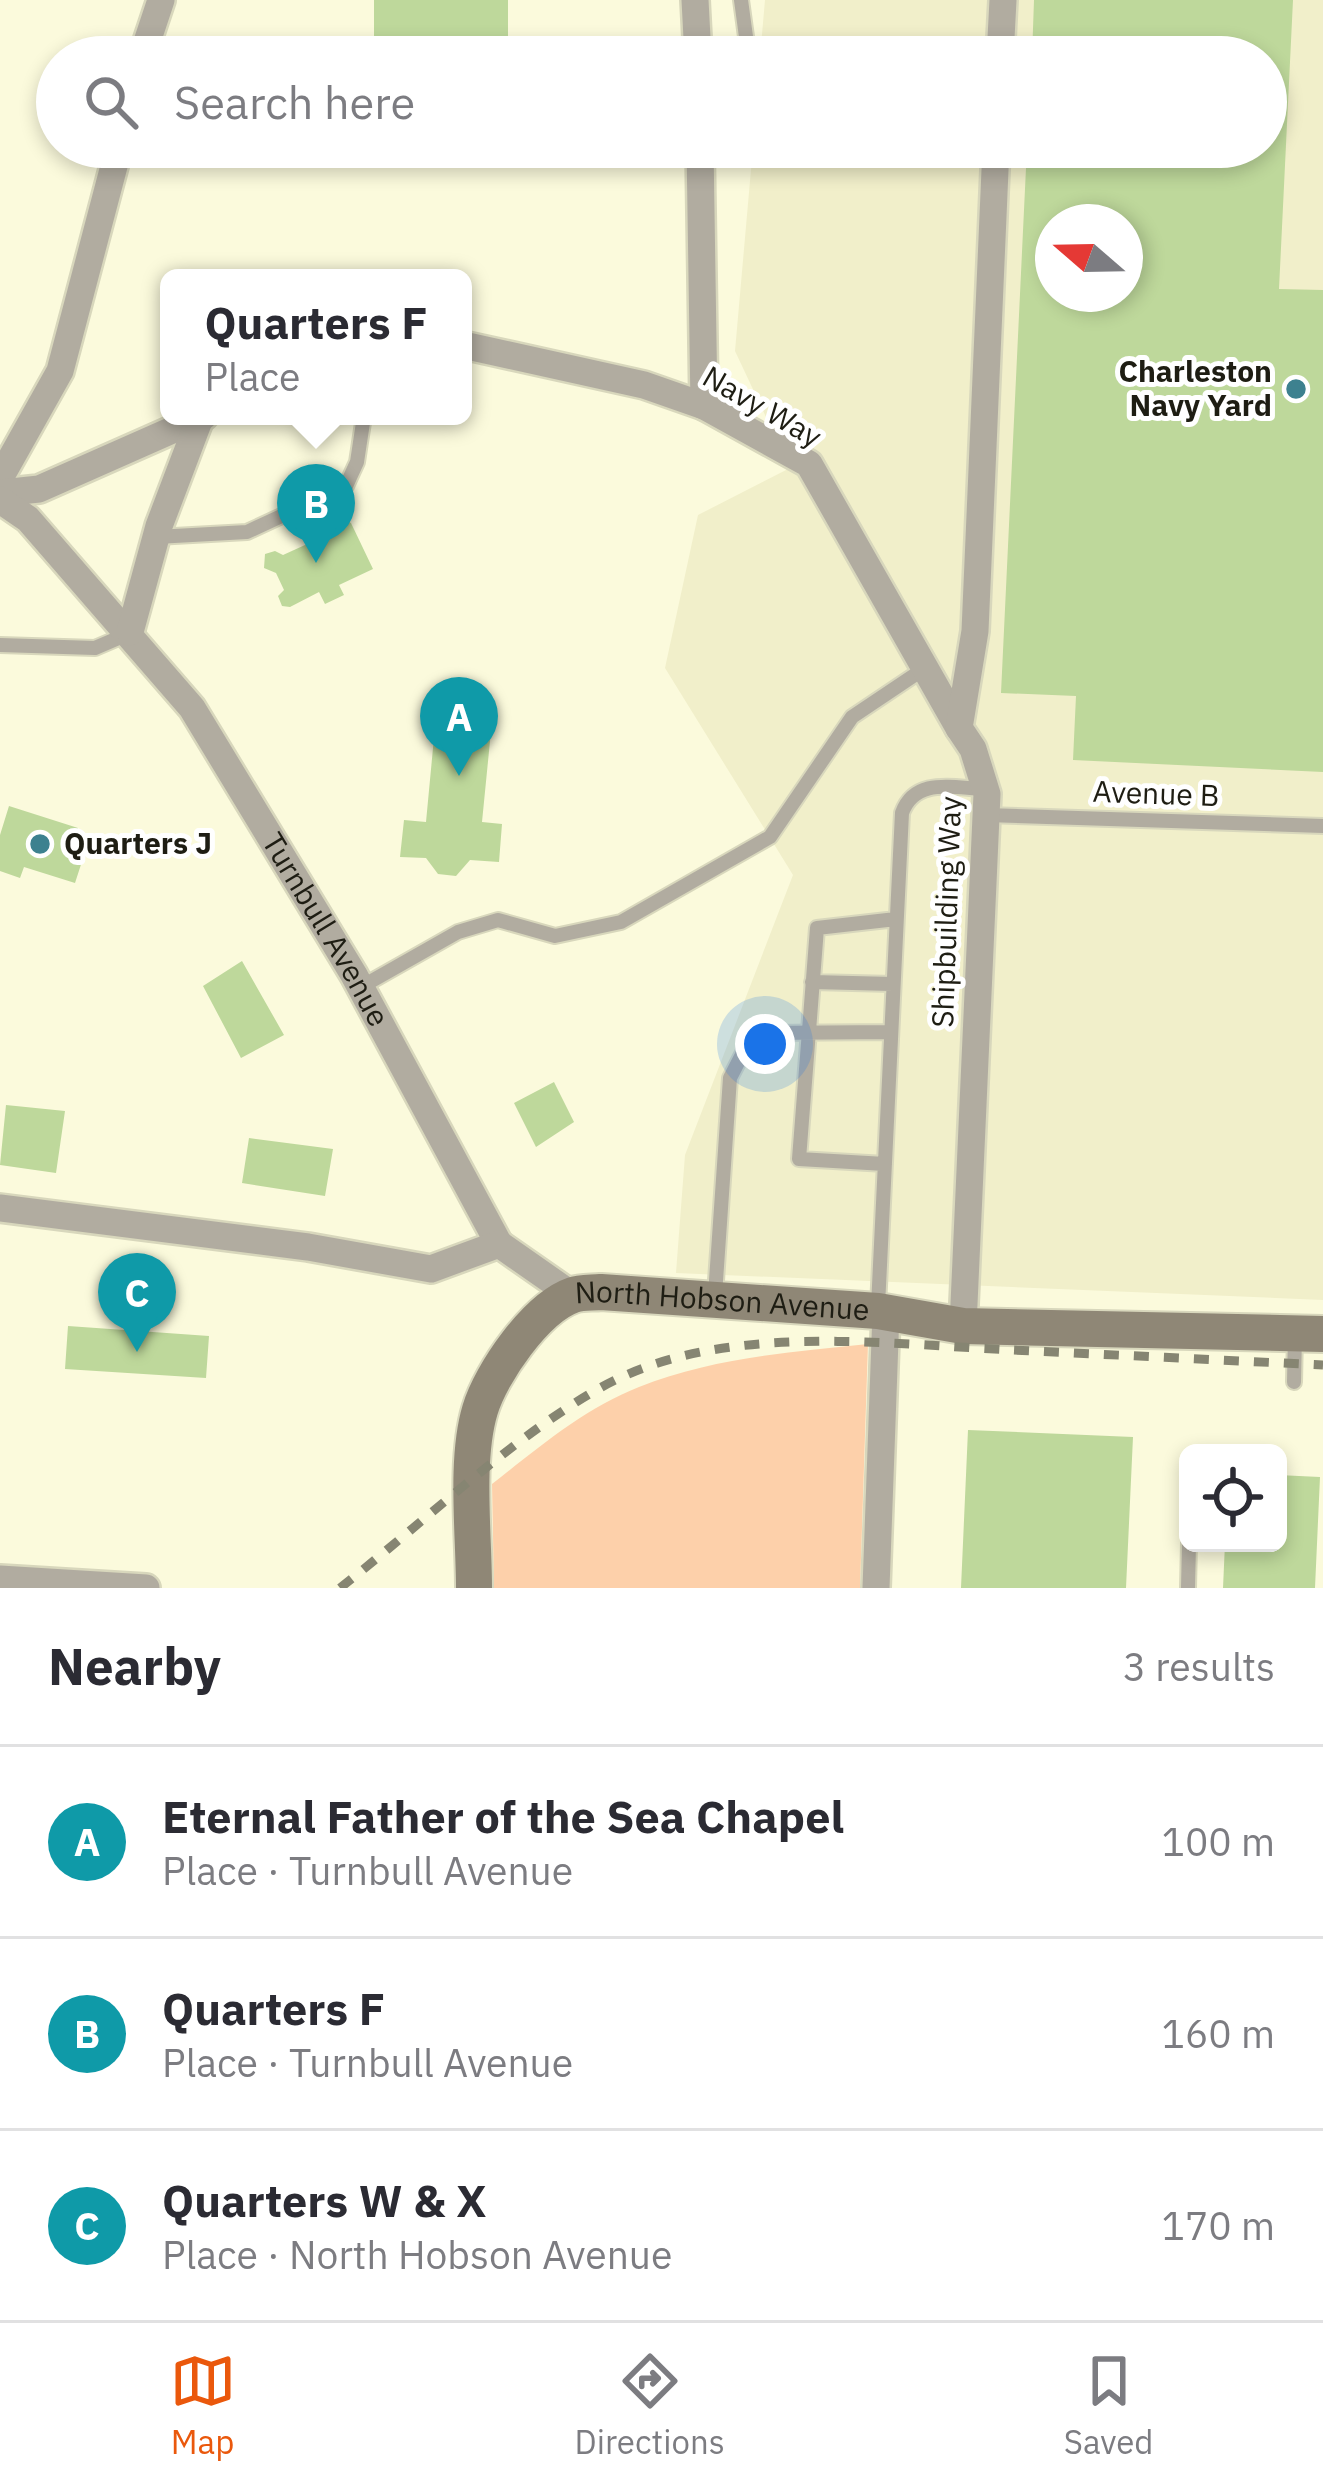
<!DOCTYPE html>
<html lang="en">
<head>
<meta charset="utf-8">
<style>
  body { margin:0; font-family:"IBM Plex Sans",sans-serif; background:#f7f7f7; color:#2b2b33 }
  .controls { position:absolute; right:36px; bottom:36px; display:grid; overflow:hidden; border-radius:18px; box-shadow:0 6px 18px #0003 }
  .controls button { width:108px; height:108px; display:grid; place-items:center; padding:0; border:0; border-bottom:3px solid #e1e1e2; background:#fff; color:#2b2b33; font:60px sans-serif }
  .compass { position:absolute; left:1035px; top:204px; width:108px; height:108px; border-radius:50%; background:#fff; box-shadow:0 6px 18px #0003; rotate:290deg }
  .you { position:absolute; left:765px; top:1044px; width:42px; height:42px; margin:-30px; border:9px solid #fff; border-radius:50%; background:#1a73e8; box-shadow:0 0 0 18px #1a73e833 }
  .badge { display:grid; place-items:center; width:78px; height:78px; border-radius:50%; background:#ea580c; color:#fff; font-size:39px; font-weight:700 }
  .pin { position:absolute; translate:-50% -99px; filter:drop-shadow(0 3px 6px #0008) }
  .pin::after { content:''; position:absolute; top:63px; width:42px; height:36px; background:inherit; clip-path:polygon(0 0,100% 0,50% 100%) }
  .popup { position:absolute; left:160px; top:269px; width:312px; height:156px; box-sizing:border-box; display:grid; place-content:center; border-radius:18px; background:#fff; filter:drop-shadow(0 3px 9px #0005); font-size:39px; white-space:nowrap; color:#7c7c81 }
  .popup b { font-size:45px; color:#2b2b33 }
  .popup::after { content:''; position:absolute; left:50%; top:100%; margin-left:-24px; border:24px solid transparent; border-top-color:#fff }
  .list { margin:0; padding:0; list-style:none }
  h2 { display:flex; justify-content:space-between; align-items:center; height:156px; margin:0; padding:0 48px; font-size:51px }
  h2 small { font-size:39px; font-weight:400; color:#7c7c81 }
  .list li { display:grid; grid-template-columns:78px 1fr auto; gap:36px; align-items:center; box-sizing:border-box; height:192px; padding:0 48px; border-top:3px solid #e1e1e2 }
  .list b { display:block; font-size:45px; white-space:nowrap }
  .list p { margin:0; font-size:39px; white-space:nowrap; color:#7c7c81 }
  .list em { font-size:39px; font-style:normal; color:#7c7c81 }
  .icon { flex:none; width:66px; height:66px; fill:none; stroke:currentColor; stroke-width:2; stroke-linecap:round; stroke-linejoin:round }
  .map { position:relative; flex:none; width:1323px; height:1588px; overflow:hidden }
  .search { position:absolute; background:#fff; box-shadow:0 6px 18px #0003; left:36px; right:36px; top:36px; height:132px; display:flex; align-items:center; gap:30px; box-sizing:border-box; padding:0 42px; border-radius:66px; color:#7c7c81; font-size:45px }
  .sheet { height:732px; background:#fff }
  nav { display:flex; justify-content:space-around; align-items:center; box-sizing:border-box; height:168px; border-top:3px solid #e1e1e2; background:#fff; font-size:33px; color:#7c7c81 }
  nav a { display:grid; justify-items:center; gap:6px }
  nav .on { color:#ea580c }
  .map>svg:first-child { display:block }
  .built { fill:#f1efca; fill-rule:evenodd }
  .green { fill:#fdd0aa }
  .building { fill:#bed89b; fill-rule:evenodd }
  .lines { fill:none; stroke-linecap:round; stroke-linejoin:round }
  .lane-casing { stroke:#d8d7bc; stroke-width:18 }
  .street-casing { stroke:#d8d7bc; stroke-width:32 }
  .secondary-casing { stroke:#d8d7bc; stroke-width:40 }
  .lane { stroke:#b1aca0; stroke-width:14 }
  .street { stroke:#b1aca0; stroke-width:27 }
  .secondary { stroke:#8f8776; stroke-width:36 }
  .rail { stroke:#868572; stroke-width:9; stroke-dasharray:15 15; stroke-linecap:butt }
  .poi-dot { fill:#3d818f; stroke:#fff; stroke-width:4.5 }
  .labels { text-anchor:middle; stroke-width:10; stroke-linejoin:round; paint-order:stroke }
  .poi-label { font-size:30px; font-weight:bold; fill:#1e1d13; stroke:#fff; text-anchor:end }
  .street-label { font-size:30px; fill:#1e1d13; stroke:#fff }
</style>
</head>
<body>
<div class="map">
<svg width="1323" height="1588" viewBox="0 0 1323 1588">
  <rect width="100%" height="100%" fill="#fbfadc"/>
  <!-- built -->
  <path class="built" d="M765,0h558v1300l-647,-27 9,-118 108,-280 -128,-207 33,-153 92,-47 -55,-117 18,-204h513v-90h-506zM1053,222h72v72h-72z"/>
  <!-- green -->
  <path class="green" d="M868,1344l-8,244h-366l-2,-104c46,-36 93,-76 147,-97 73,-29 152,-35 229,-43z"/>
  <!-- building -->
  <path class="building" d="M374,0h134v47h-43l1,-8 -45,-1v10h-47z
    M1034,0h259l-14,289 44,1v482l-250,-12 3,-64 -75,-3 26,-546h239v-90h-234zM1053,222h72v72h-72z
    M341,518l10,5 22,46 -34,16 5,10 -19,9 -6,-12 -29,15 -8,-1 -4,-10 6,-6 -8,-17 -12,-5 1,-14 10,-3 8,4 44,-20 4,-12z
    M445,711l42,4 -2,16h6l-9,91 20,2 -3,38 -29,-2 -14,16 -18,-2 -12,-16 -26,-1 4,-37 22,2 9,-95 9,1z
    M9,806l69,22 -4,14 13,4 -12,37 -51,-16 -4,11 -20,-7v-36z
    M242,961l42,74 -43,23 -38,-72z
    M554,1082l20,40 -38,25 -22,-44z
    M6,1105l59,6 -9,62 -56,-8z
    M249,1138l84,11 -8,47 -83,-13z
    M68,1326l141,10 -3,42 -141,-9z
    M968,1430l165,7 -7,151h-165z
    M1278,1475l42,2 -5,111h-92l2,-45h53z"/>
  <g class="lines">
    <!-- lane casing -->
    <g class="lane-casing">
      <path id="lane" d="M741,0l6,44 -4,13
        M156,537l91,-5 99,-46 11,-24 7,-46
        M0,645l95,3 35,-15
        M986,815l337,11
        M812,982l81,2
        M361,987l97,-55 40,-12 57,16 66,-14 149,-85 82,-120 73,-49
        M885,1164l-86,-5 18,-231 79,-9
        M715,1295l15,-217 17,-33 15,-12 129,-1
        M878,1306l24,-493c13,-36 51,-25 82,-24
        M1294,1382l1,-48
        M1188,1588l1,-45"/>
    </g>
    <!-- street casing -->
    <g class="street-casing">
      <g id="street">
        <path d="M695,0l3,57"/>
        <path d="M142,57l19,-57"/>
        <path d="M1000,57l3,-57"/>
        <path d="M700,147l4,259"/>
        <path d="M463,345l181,40 60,21 105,58 150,264"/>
        <path d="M0,478l60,-107 59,-224"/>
        <path d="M0,493l39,-4 165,-73"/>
        <path id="s1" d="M0,500l28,19 164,189 162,267 145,269"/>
        <path d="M130,632l29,-106 41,-108"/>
        <path d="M0,1208l308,39 123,22 68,-25 73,51"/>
        <path d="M963,1326l24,-532 -14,-45 -14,-21 16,-97 21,-484"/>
        <path d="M0,1579l146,9"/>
        <path d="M876,1588l10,-276"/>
      </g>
    </g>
    <!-- secondary casing -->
    <g class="secondary-casing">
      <g id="secondary">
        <path id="s2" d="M474,1588c0,-53 -9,-128 6,-178 11,-37 56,-102 93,-115 8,-3 19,-2 28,-3l277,19 85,15 360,8"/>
      </g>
    </g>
    <!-- lane -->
    <use href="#lane" class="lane"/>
    <!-- street -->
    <use href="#street" class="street"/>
    <!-- secondary -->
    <use href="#secondary" class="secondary"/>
    <!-- rail -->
    <path class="rail" d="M340,1588c82,-64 171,-150 260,-200 119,-67 282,-44 413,-38 103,5 207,10 310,15"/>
  </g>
  <!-- markers -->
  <g class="poi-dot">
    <circle cx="1296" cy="389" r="12"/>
    <circle cx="40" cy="844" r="12"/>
  </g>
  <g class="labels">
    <!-- poi labels -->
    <g class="poi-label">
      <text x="1272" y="382">Charleston<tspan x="1272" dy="34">Navy Yard</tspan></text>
      <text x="64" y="854" text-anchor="start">Quarters J</text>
    </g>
    <!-- street labels -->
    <g class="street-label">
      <text transform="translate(762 407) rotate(30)" y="10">Navy Way</text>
      <text transform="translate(1156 794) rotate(2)" y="10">Avenue B</text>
      <text transform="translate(947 912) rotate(-88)" y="10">Shipbuilding Way</text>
      <text dy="10" stroke="none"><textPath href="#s1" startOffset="543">Turnbull Avenue</textPath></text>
      <text dy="10" stroke="none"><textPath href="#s2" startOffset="480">North Hobson Avenue</textPath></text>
    </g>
  </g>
</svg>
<div class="controls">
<button><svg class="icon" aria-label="locate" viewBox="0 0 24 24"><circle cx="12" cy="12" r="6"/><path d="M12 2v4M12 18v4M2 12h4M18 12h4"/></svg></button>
</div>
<svg class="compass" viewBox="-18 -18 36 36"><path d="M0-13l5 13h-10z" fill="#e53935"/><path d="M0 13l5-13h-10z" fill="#7c7c81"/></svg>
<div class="you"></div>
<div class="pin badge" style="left:459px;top:776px;background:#0f9aa8">A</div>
<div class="pin badge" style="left:316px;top:563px;background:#0f9aa8">B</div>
<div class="popup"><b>Quarters F</b>Place</div>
<div class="pin badge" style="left:137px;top:1352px;background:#0f9aa8">C</div>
<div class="search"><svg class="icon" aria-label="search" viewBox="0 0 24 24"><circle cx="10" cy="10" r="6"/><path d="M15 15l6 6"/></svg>Search here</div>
</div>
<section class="sheet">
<h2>Nearby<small>3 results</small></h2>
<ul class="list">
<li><span class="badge" style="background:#0f9aa8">A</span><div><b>Eternal Father of the Sea Chapel</b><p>Place · Turnbull Avenue</p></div><em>100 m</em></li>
<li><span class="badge" style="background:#0f9aa8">B</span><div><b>Quarters F</b><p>Place · Turnbull Avenue</p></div><em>160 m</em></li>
<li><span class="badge" style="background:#0f9aa8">C</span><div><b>Quarters W &amp; X</b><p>Place · North Hobson Avenue</p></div><em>170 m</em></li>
</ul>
</section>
<nav>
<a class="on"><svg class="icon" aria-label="map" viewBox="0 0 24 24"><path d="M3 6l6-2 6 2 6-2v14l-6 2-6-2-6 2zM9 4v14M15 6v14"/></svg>Map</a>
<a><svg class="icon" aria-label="directions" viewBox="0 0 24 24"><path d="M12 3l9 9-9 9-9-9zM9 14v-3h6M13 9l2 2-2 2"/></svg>Directions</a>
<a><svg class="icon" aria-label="saved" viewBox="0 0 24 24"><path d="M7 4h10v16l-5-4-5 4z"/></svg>Saved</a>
</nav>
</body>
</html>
